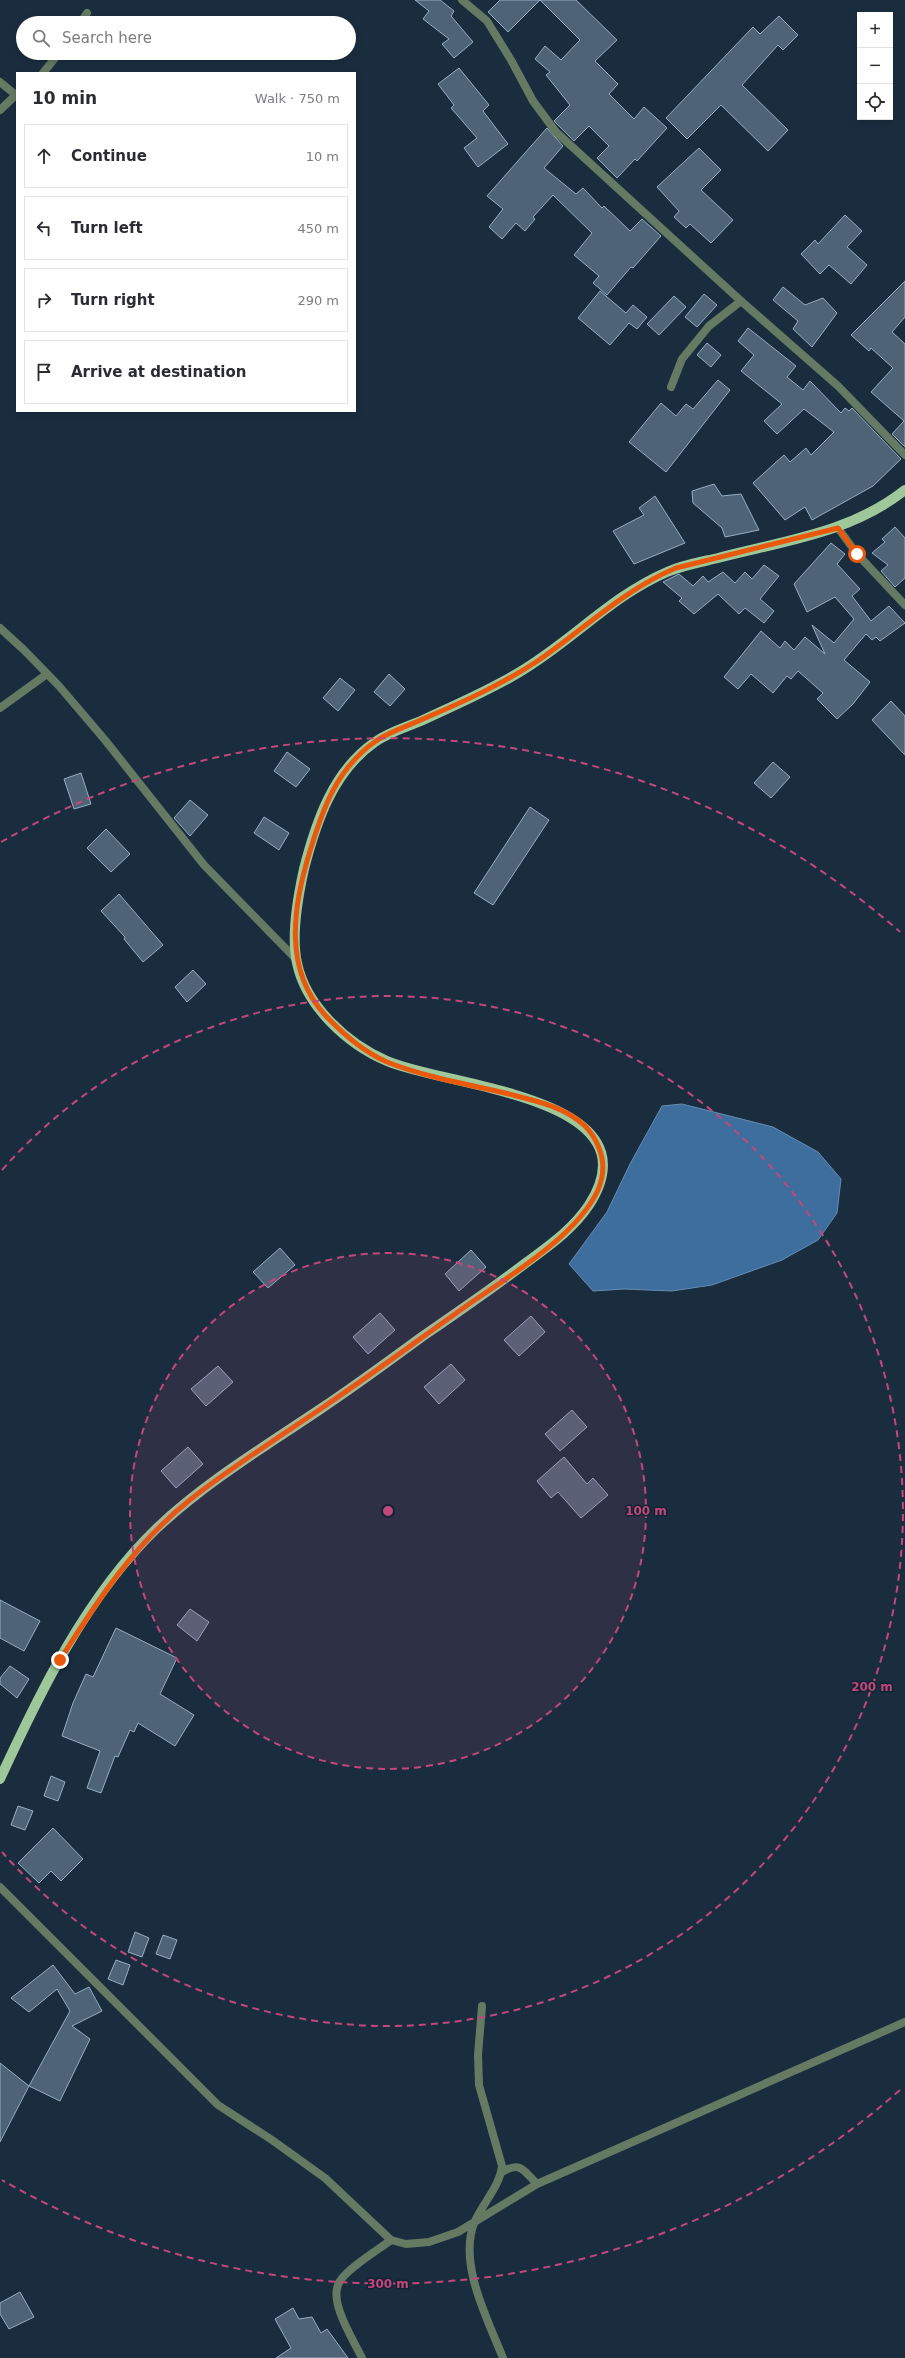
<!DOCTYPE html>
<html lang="en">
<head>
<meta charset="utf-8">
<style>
  body { margin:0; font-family:"DejaVu Sans",sans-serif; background:#f2f2f3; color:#2b2b33 }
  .controls { position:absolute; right:12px; top:12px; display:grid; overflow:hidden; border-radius:0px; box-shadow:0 2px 6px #0003 }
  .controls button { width:36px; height:36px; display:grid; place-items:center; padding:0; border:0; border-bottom:1px solid #e1e1e2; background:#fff; color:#2b2b33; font:20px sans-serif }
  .stop { position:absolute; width:12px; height:12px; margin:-9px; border:3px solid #ea580c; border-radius:50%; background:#fff }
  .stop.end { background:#ea580c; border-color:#fff; box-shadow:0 1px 4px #0008 }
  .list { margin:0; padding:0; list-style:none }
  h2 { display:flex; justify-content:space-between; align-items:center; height:52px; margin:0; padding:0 16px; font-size:17px }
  h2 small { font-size:13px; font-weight:400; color:#7c7c81 }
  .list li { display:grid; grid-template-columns:26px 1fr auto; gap:12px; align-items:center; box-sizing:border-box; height:64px; margin:0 8px 8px; padding:0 8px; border:1px solid #e1e1e2; border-radius:0px }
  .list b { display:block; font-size:15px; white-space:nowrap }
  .list em { font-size:13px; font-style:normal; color:#7c7c81 }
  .icon { flex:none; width:22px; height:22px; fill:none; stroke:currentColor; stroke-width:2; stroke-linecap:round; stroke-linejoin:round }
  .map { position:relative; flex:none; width:905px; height:2358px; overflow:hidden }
  .search { position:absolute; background:#fff; box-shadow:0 2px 6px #0003; left:16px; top:16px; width:340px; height:44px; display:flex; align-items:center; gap:10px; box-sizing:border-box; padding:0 14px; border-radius:22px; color:#7c7c81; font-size:15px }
  .panel { position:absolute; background:#fff; box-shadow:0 2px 6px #0003; left:16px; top:72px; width:340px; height:340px; border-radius:0px }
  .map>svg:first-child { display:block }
  .water { fill:#3d6e9e; stroke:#678db2 }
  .building { fill:#4e6376; stroke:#96adc3 }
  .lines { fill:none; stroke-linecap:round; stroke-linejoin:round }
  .lane { stroke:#657a63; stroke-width:8 }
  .street { stroke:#657a63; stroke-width:8 }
  .primary { stroke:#9ec899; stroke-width:10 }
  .route { stroke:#ea580c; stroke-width:5 }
  .ring { fill:none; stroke:#c4477c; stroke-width:2; stroke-dasharray:7 5 }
  .centre { fill:#c4477c; stroke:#112334; stroke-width:2 }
  .ring-label { font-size:12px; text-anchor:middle; font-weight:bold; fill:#c4477c; stroke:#112334; stroke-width:3; stroke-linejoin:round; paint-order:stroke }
</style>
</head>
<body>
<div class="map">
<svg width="905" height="2358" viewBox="0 0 905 2358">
  <rect width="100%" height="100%" fill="#1a2d3f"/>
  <!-- water -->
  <path class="water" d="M682,1104l91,23 45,25 23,27 -4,34 -19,27 -36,20 -70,25 -40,6 -48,-2 -31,2 -24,-27 38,-52 23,-48 32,-58z"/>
  <!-- building -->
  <path class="building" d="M415,0h25l14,11 -3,5 22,26 -19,16 -12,-14 7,-5 -26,-20 6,-8z
    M500,0h76l41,40 -22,21 23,23 -9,10 25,25 10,-12 23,21 -30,33 -2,-2 -18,19 -20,-20 12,-12 -20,-20 -15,15 -20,-20 16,-16 -24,-30 4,-3 -15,-13 10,-13 16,14 19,-20 -40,-40 -32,32 -20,-20z
    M779,16l19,19 -15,15 -5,-5 -36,40 46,45 -20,21 -47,-46 -34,34 -21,-21 87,-91 7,7z
    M459,68l30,37 -6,6 25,33 -30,23 -14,-19 13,-10 -26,-30 3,-3 -16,-21z
    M547,128l16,18 -19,22 32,26 7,-6 19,20 2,-2 26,25 12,-12 19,17 -28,32 -2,-1 -24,28 -14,-12 6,-7 -25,-21 18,-22 -39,-38 -20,22 2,2 -10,12 -9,-8 -14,16 -13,-12 14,-18 -16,-13z
    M699,148l22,22 -20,20 32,30 -22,23 -21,-19 -4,4 -12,-11 5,-6 -22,-24z
    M845,215l17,16 -15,16 20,18 -16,19 -22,-19 -9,9 -19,-20 14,-14 3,4z
    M905,281v36l-13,15 13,12v103l-13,-13 12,-13 -33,-29 22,-24 -22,-20 -2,3 -18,-16z
    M783,287l22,18 18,-7 14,15 -25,34 -19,-18 5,-8 -25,-21z
    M600,291l26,22 7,-8 14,12 -10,12 -8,-6 -19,22 -32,-27z
    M704,294l13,11 -20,22 -12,-10z
    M674,296l12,11 -27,28 -12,-11z
    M748,328l48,38 -9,11 16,13 7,-9 31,32 4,-5 4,3 3,-3 49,51 -28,27 -61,34 -7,-13 -20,13 -32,-37 31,-28 6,7 16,-14 5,7 23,-23 -30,-23 -27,25 -13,-13 18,-17 -41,-33 13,-16 -16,-14z
    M707,343l14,12 -10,12 -14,-12z
    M718,380l12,10 -64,82 -37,-30 32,-39 15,13 10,-12 7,5z
    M714,484l8,12 19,-2 18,36 -34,7 -3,-9 -29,-25 -1,-12z
    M655,496l30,47 -51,21 -21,-33 31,-16 -5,-7z
    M895,527l10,11v40l-10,9 -14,-16 7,-6 -16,-12 13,-11 -3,-3z
    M831,543l14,11 -8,10 23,25 -8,7 19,25 18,-15 16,17 -25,18 -4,-4 -4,3 -6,-6 -22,26 26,22 -17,22 -16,15 -20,-20 6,-6 -25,-22 -7,8 -4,-3 -14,17 -22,-19 -13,15 -14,-12 37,-46 19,17 5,-7 9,9 11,-13 20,17 -13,-29 22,18 20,-24 -19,-22 -28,15 -13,-28z
    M764,565l15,11 -19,23 14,12 -10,12 -19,-15 -6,6 -21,-20 -24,20 -15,-13 3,-3 -19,-16 16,-8 14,12 10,-10 5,6 15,-10 12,11 10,-11 7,7z
    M389,674l16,15 -15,17 -16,-14z
    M340,678l15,12 -17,21 -15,-13z
    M891,701l14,15v39l-33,-35z
    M287,752l23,17 -14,18 -22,-16z
    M773,762l17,15 -19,21 -17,-15z
    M81,773l10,31 -17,5 -10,-30z
    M190,800l18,15 -18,21 -16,-18z
    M530,807l19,13 -56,85 -19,-12z
    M264,817l25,16 -10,17 -25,-17z
    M106,829l24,25 -19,18 -24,-24z
    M119,894l44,51 -20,17 -19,-23 1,-2 -24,-26z
    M193,970l13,14 -19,18 -12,-15z
    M280,1248l15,17 -27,23 -15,-16z
    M471,1250l15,17 -27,24 -14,-17z
    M380,1313l15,17 -27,24 -15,-17z
    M531,1316l14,16 -26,24 -15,-16z
    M451,1364l14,16 -26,24 -15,-17z
    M218,1366l15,16 -27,24 -15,-17z
    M572,1410l15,17 -27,24 -15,-17z
    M188,1447l15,17 -27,24 -15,-17z
    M564,1457l23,27 6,-6 15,17 -27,23 -23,-26 -7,6 -14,-17z
    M0,1600l40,21 -16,30 -24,-13z
    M190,1609l19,13 -12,19 -20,-16z
    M116,1628l61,30 -17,36 34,21 -19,31 -37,-23 -4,9 -4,-2 -12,27 -3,-1 -14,37 -14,-5 13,-37 -38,-15 11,-33 13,-29 7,3z
    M10,1666l19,13 -12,19 -17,-14v-6z
    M51,1776l14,6 -7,19 -14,-5z
    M18,1806l15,5 -8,19 -14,-5z
    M53,1828l30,31 -22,22 -10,-10 -12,12 -21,-20z
    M135,1932l14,6 -7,19 -14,-5z
    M163,1935l14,5 -7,19 -14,-5z
    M116,1960l14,5 -7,20 -15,-6z
    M53,1965l22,29 14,-7 13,24 -30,15 18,13 -30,62 -31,-15 41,-75 -13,-22 -28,23 -18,-14z
    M0,2063l29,23 -29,56z
    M20,2292l14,25 -25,12 -9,-15v-11z
    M293,2308l6,11 13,-2 9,16 6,-4 21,29h-72l15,-10 -16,-29z"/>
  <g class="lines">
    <!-- lane -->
    <path class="lane" d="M671,387l11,-28 27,-33 32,-25"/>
    <!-- street -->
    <path class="street" d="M462,0l25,21 24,39 22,41 23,31 185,169 97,85 67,69
      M80,23l7,-10
      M43,73l16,-20
      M0,82l16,13
      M0,110l17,-16
      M838,528l19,26 48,51
      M0,628l24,22 35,36 46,54 99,125 91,93
      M0,708l47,-34
      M0,1887l218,218 54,35 53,38 66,62 15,4 23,-2 29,-10 79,-48 368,-162
      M482,2006l-4,49 1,30 23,81c-2,20 -19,37 -27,55 -18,41 13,99 28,137
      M502,2172c19,-11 21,-2 35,12
      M362,2358c-9,-19 -35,-58 -22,-77 8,-13 38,-31 51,-41"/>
    <!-- primary -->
    <path class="primary" d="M0,1779c40,-87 87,-184 157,-251 49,-46 107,-81 162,-118 36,-24 70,-49 104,-74 35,-24 70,-48 104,-74 23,-17 46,-33 62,-57 70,-109 -143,-118 -202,-144 -40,-17 -81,-55 -90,-98 -6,-27 1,-67 7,-94 12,-47 29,-98 71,-127 14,-10 32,-15 48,-22 32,-15 65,-29 95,-47 52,-30 93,-77 149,-101 16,-7 34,-10 51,-14 65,-17 133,-25 187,-68"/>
  </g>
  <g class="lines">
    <!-- route -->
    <path class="route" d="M60,1660c37,-59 75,-117 131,-161 41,-32 85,-60 128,-89 49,-33 95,-67 143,-101 42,-30 114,-71 136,-119 6,-14 7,-27 1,-42 -3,-8 -8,-16 -14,-22 -21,-20 -53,-26 -80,-33 -39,-9 -80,-16 -118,-31 -23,-10 -45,-29 -62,-47 -42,-46 -32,-109 -15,-164 13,-43 27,-83 66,-110 13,-9 32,-15 47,-22 40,-17 80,-35 116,-59 45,-31 86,-71 137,-92l162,-40 19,26"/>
  </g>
  <!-- distance rings -->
  <circle cx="388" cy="1511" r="258" fill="#c4477c" fill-opacity=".12"/>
  <g class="ring">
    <circle cx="388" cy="1511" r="258"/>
    <path d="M2 1170A515 515 0 1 1 2 1852"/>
    <path d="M900 2090A773 773 0 0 1 2 2180M1 842A773 773 0 0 1 900 932"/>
  </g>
  <circle cx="388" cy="1511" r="6" class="centre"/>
  <g class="ring-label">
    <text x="646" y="1515">100 m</text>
    <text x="872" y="1691">200 m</text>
    <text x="388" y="2288">300 m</text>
  </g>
</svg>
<div class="controls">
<button>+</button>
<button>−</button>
<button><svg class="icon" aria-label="locate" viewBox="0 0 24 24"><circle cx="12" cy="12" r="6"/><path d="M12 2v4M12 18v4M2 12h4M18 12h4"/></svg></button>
</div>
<div class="stop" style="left:857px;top:554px"></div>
<div class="stop end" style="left:60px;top:1660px"></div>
<div class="search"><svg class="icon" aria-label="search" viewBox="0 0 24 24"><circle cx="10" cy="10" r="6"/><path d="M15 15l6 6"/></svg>Search here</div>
<section class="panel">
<h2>10 min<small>Walk · 750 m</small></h2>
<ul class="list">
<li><svg class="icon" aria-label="ahead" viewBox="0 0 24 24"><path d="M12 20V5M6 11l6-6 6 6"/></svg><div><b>Continue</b></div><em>10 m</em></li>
<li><svg class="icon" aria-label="left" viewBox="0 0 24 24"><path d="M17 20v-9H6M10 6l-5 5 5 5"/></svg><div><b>Turn left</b></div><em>450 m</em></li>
<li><svg class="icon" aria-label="right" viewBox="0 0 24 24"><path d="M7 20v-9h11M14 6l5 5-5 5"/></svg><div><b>Turn right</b></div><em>290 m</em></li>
<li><svg class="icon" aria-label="arrive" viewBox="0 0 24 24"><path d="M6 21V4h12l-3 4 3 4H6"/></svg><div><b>Arrive at destination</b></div></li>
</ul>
</section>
</div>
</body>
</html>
